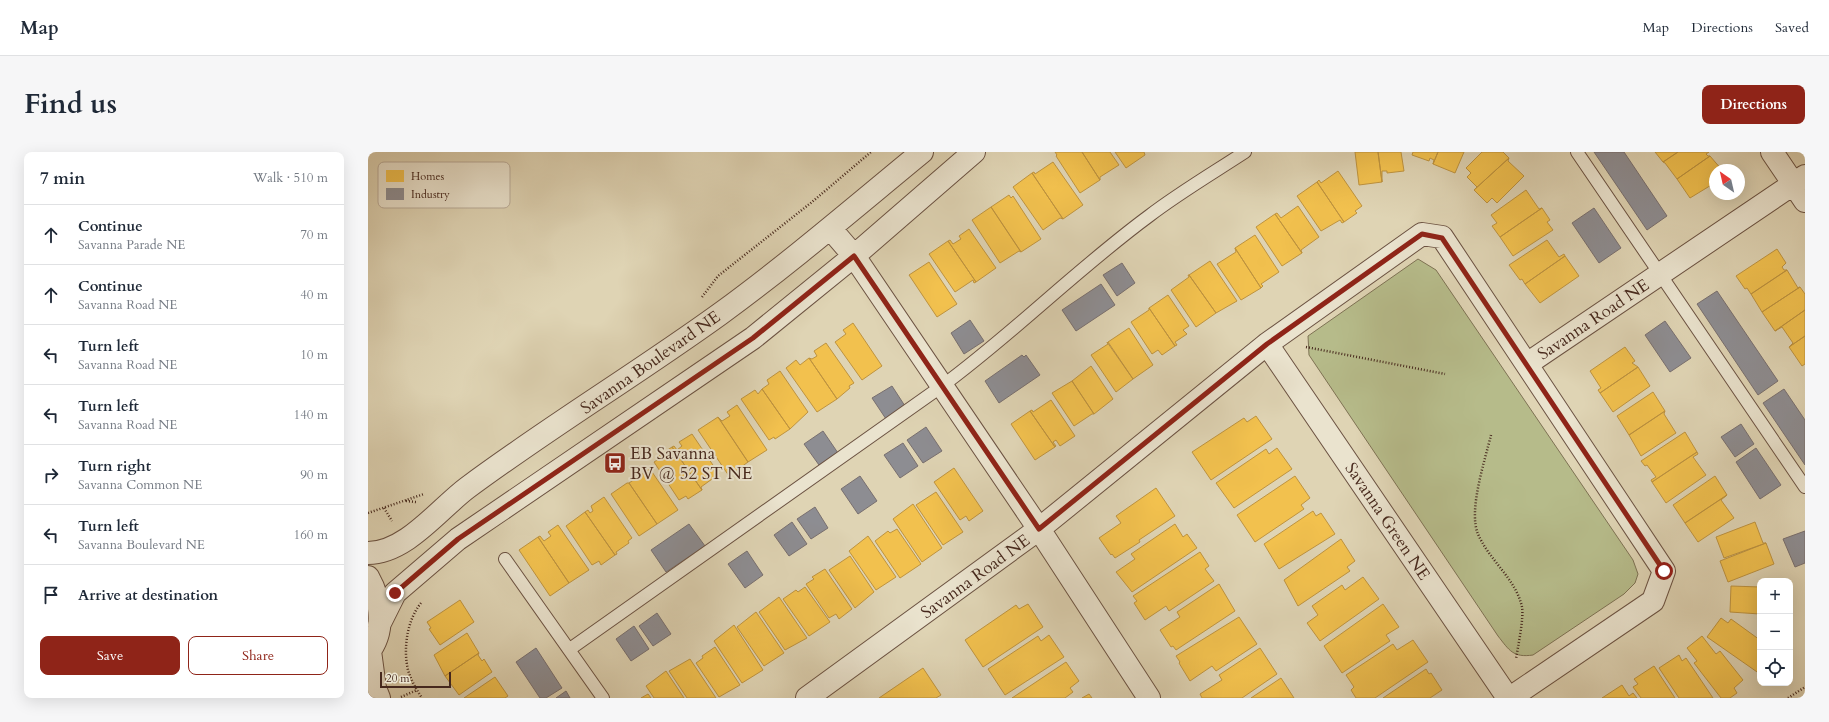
<!DOCTYPE html>
<html lang="en">
<head>
<meta charset="utf-8">
<style>
  body { margin:0; font-family:Cardo,serif; background:#f6f6f7; color:#1f2937 }
  .controls { position:absolute; right:12px; bottom:12px; display:grid; overflow:hidden; border-radius:8px; box-shadow:0 4px 16px #0002 }
  .controls button { width:36px; height:36px; display:grid; place-items:center; padding:0; border:0; border-bottom:1px solid #e0e1e3; background:#fff; color:#1f2937; font:20px sans-serif }
  .compass { position:absolute; left:1341px; top:12px; width:36px; height:36px; border-radius:50%; background:#fff; box-shadow:0 4px 16px #0002; rotate:326deg }
  .scale { position:absolute; left:12px; bottom:10px; width:71px; box-sizing:border-box; padding-left:4px; border:2px solid #46281d; border-top:0; font-size:11px; line-height:14px; white-space:nowrap; color:#46281d; -webkit-text-stroke:3px #eae3ce; paint-order:stroke }
  .stop { position:absolute; width:12px; height:12px; margin:-9px; border:3px solid #8f2418; border-radius:50%; background:#fff }
  .stop.end { background:#8f2418; border-color:#fff; box-shadow:0 1px 4px #0008 }
  .list { margin:0; padding:0; list-style:none }
  h2 { display:flex; justify-content:space-between; align-items:center; height:52px; margin:0; padding:0 16px; font-size:17px }
  h2 small { font-size:13px; font-weight:400; color:#747a83 }
  .list li { display:grid; grid-template-columns:26px 1fr auto; gap:12px; align-items:center; box-sizing:border-box; height:60px; padding:0 16px; border-top:1px solid #e0e1e3 }
  .list b { display:block; font-size:15px; white-space:nowrap }
  .list p { margin:0; font-size:13px; white-space:nowrap; color:#747a83 }
  .list em { font-size:13px; font-style:normal; color:#747a83 }
  .actions { display:flex; gap:8px; padding:12px 16px }
  .actions a { flex:1; padding:9px 0; border:1px solid #8f2418; border-radius:8px; text-align:center; font-size:14px; color:#8f2418 }
  .actions .main { background:#8f2418; color:#fff }
  .icon { flex:none; width:22px; height:22px; fill:none; stroke:currentColor; stroke-width:2; stroke-linecap:round; stroke-linejoin:round }
  .map { position:relative; flex:none; width:1437px; height:546px; overflow:hidden; border-radius:8px }
  header { display:flex; align-items:center; gap:24px; box-sizing:border-box; height:56px; padding:0 20px; background:#fff; border-bottom:1px solid #e0e1e3 }
  header strong { font-size:19px }
  nav { display:flex; gap:22px; margin-inline-start:auto; font-size:14px }
  .intro { display:flex; align-items:center; justify-content:space-between; box-sizing:border-box; height:96px; padding:0 24px }
  h1 { margin:0; font-size:28px }
  .button { padding:10px 18px; border-radius:8px; background:#8f2418; color:#fff; font-size:14px; font-weight:700 }
  main { display:flex; gap:24px; padding:0 24px }
  aside { flex:1; background:#fff; border-radius:8px; box-shadow:0 4px 16px #0002 }
  .map>svg:first-child { display:block }
  .green { fill:#b6bb8a; stroke:#7e7254 }
  .homes { fill:#f2c14e; stroke:#be933f }
  .industry { fill:#8d8d92; stroke:#786f6f }
  .lines { fill:none; stroke-linecap:round; stroke-linejoin:round }
  .lane-casing { stroke:#6c5343; stroke-width:14 }
  .street-casing { stroke:#6c5343; stroke-width:24 }
  .path { stroke:#46281d; stroke-width:2.5; stroke-dasharray:1 2; stroke-linecap:butt }
  .lane { stroke:#eae3ce; stroke-width:12 }
  .street { stroke:#eae3ce; stroke-width:22 }
  .route { stroke:#8f2418; stroke-width:5 }
  .labels { text-anchor:middle; stroke-width:4; stroke-linejoin:round; paint-order:stroke }
  .street-label { font-size:17px; fill:#46281d; stroke:#eae3ce }
  .poi-label { font-size:17px; fill:#46281d; stroke:#eae3ce; text-anchor:start }
  .key { fill:#eae3ce; stroke:#b9ab99; stroke-width:1 }
  .key-label { font-size:11px; fill:#46281d }
</style>
</head>
<body>
<header>
<strong>Map</strong>
<nav><a>Map</a><a>Directions</a><a>Saved</a></nav>
</header>
<div class="intro"><h1>Find us</h1><a class="button">Directions</a></div>
<main>
<aside>
<h2>7 min<small>Walk · 510 m</small></h2>
<ul class="list">
<li><svg class="icon" aria-label="ahead" viewBox="0 0 24 24"><path d="M12 20V5M6 11l6-6 6 6"/></svg><div><b>Continue</b><p>Savanna Parade NE</p></div><em>70 m</em></li>
<li><svg class="icon" aria-label="ahead" viewBox="0 0 24 24"><path d="M12 20V5M6 11l6-6 6 6"/></svg><div><b>Continue</b><p>Savanna Road NE</p></div><em>40 m</em></li>
<li><svg class="icon" aria-label="left" viewBox="0 0 24 24"><path d="M17 20v-9H6M10 6l-5 5 5 5"/></svg><div><b>Turn left</b><p>Savanna Road NE</p></div><em>10 m</em></li>
<li><svg class="icon" aria-label="left" viewBox="0 0 24 24"><path d="M17 20v-9H6M10 6l-5 5 5 5"/></svg><div><b>Turn left</b><p>Savanna Road NE</p></div><em>140 m</em></li>
<li><svg class="icon" aria-label="right" viewBox="0 0 24 24"><path d="M7 20v-9h11M14 6l5 5-5 5"/></svg><div><b>Turn right</b><p>Savanna Common NE</p></div><em>90 m</em></li>
<li><svg class="icon" aria-label="left" viewBox="0 0 24 24"><path d="M17 20v-9H6M10 6l-5 5 5 5"/></svg><div><b>Turn left</b><p>Savanna Boulevard NE</p></div><em>160 m</em></li>
<li><svg class="icon" aria-label="arrive" viewBox="0 0 24 24"><path d="M6 21V4h12l-3 4 3 4H6"/></svg><div><b>Arrive at destination</b></div></li>
</ul>
<div class="actions"><a class="main">Save</a><a>Share</a></div>
</aside>
<div class="map">
<svg width="1437" height="546" viewBox="0 0 1437 546">
  <rect width="100%" height="100%" fill="#dfd4b4"/>
  <filter id="stains"><feTurbulence type="fractalNoise" baseFrequency=".005" numOctaves="4"/><feColorMatrix values="0 0 0 0 .2 0 0 0 0 .09 0 0 0 0 .02 0 0 0 .5 -.17"/></filter>
  <radialGradient id="worn" r=".72"><stop offset=".6" stop-color="#630" stop-opacity="0"/><stop offset="1" stop-color="#630" stop-opacity=".3"/></radialGradient>
  <!-- green -->
  <path class="green" d="M1050,107l18,11 197,290 5,14 -3,9 -11,11 -91,61c-20,3 -24,-5 -35,-19l-189,-281 -1,-19z"/>
  <!-- homes -->
  <path class="homes" d="M687,0h27l18,28 -20,13 -24,-37 1,-1z
    M714,0h28l9,13 -19,12v3z
    M747,0h29l1,3 -19,13z
    M987,0h23l4,30 -23,3z
    M1010,0h23l3,19 -17,2v-2h-5v11z
    M1045,0h25l-5,12 1,-4 -4,-2 -1,3 -17,-6z
    M1070,0h26l-9,21 -22,-9z
    M1114,0h21l6,6 -35,32 3,-3 -10,-10 4,-4 -5,-5z
    M1287,0h23l-15,10z
    M1310,0h31l-3,2 2,2h2l-33,23 -12,-16 -2,-1z
    M1342,4l12,14h-7v11l-2,3 -23,14 -13,-19z
    M1141,6l-1,3 16,15 -27,27 -5,-5 -5,5 -13,-13z
    M685,10l30,43 -20,14 -31,-46 2,-1 1,2z
    M970,19l24,35 -7,5 2,2 -13,9 -27,-40 2,-2 2,3z
    M664,21l31,46 -3,-1 -17,12 -30,-43z
    M949,30l27,40 -2,1 -2,-3 -19,11 -24,-35z
    M1158,38l13,19 3,-1 -42,29 -8,-11 5,-3 -6,-8z
    M641,43l2,3 2,-2 28,43 -20,13 -30,-45z
    M930,54l21,31 -18,13 1,3 -27,-39 2,-1 4,5z
    M623,55l30,45 -2,-1 -19,12 -28,-43z
    M1174,56l8,12 -3,2 6,8 -40,26 -13,-19z
    M907,62l27,39 -20,13 -26,-39z
    M601,77l27,39 -20,14 -28,-41 2,-1 3,4 8,-5 -2,-3z
    M887,83l24,37 -18,12 2,2 -2,2 -26,-40z
    M1179,88l12,17 5,-3 1,2 -40,28 -3,-5 -2,1 -11,-15z
    M580,89l28,41 -2,1 -1,-3 -18,12 -26,-38z
    M867,96l26,40 -20,12 -24,-36 19,-12z
    M1409,97l9,14 -4,4 2,3h3l-36,24 -4,-6 -2,1 -9,-13z
    M1197,104l14,20 -39,27 -15,-19z
    M842,109l27,40 -21,12 -27,-38z
    M561,110l28,42 -20,13 -28,-42z
    M1419,118l11,18 2,-1 -38,25 -11,-18z
    M820,123h1l27,38 -20,14 -25,-37 18,-13z
    M1432,135l5,7v16l-30,21 -13,-19z
    M800,143l21,31 -6,4 4,4 -12,8 2,3 -2,1 -26,-38z
    M781,156l26,38 -13,9 -4,-5 -6,4 -21,-32 18,-12z
    M1437,158v26l-16,11 4,-4 -11,-16 -7,4z
    M485,171l29,43 -20,14 -27,-38 11,-8 -3,-4z
    M761,176l24,37 -20,14 -25,-37z
    M1437,184v28l-3,2 -13,-19z
    M739,190l26,37 -17,13 -25,-37 17,-11z
    M458,191l28,40 -5,3 1,2 -13,11 -28,-41 3,1 5,-3 -3,-5z
    M1257,195l10,14 -3,2 6,4 -38,26 -2,-3 3,-2 -11,-17z
    M441,206l28,41 -20,13 -31,-44 10,-8 4,5z
    M723,214l22,33 -19,15 -22,-33z
    M1270,215l12,19 -37,26 -13,-19z
    M412,219l28,41 -18,17 -28,-40 7,-5 -2,-4z
    M704,229l22,33h-2l-18,12 -22,-33z
    M394,237l28,40 -15,10 -1,-2 -5,3 -28,-41 14,-9 3,4z
    M1285,240l12,19 -36,24 -12,-19z
    M683,248l24,36 -15,10 -4,-6 -3,2 3,4 -1,1 -25,-36 2,-1 1,2z
    M369,253l30,45 -19,12 -30,-45 4,4 8,-5 -3,-4z
    M662,259l25,36 -20,13 -24,-36z
    M1297,259l-1,3 12,19 -35,23 -12,-21z
    M888,264l16,23 -61,41 -19,-28 52,-34 3,4z
    M350,265l30,45 -19,14 -31,-46z
    M1317,280l12,20 -45,30 -1,-2 5,-3 -9,-12 -2,1 -4,-5z
    M324,282l27,40 -18,13 1,3 -30,-43 2,-1 3,4 5,-4 -3,-4z
    M304,295l30,43 -14,9 -2,-3 -7,4 -25,-38 5,-3 -2,-2z
    M909,296l15,21 -58,39 -18,-25 50,-34 3,5z
    M1329,300l1,2 -5,3 13,18 -40,28 -14,-21z
    M586,316l29,43 -14,10 -3,-5 -6,4 -26,-38z
    M282,317l28,41 -21,14 -28,-41z
    M927,324l15,22 -9,7 3,4 -49,33 -18,-27z
    M1347,324l12,19 -42,28 -12,-18z
    M259,331h2l28,41 -18,12 -28,-42z
    M788,336l19,28 -36,24 1,2 -25,16 -3,-4 -1,1 -12,-17 22,-15 -5,-7z
    M568,340l27,40 -20,13 -27,-40z
    M1359,343l-6,5 13,18 -36,24 -13,-19z
    M236,345l28,41 -4,3 1,2 -13,9 1,2 -2,1 -30,-43 3,-2 2,3 3,-2 -2,-5z
    M545,352l29,44 -20,14 -29,-43z
    M945,359l3,5 5,-3 14,21 -56,35 -15,-25z
    M217,360l30,43 -14,10 -2,-4 -7,4 -26,-39z
    M1387,370l8,21h3l-42,15 -8,-21z
    M807,372l8,13 4,-3 10,14 -65,44 -16,-20 19,-13 -4,-5z
    M190,373l31,45 -20,13 -31,-46 2,-1 4,5 7,-5 -3,-4z
    M529,377l24,35 -21,14 -25,-37 13,-10 2,2z
    M500,384l28,41 -20,13 -27,-39z
    M170,385l31,46 -19,13 -31,-46z
    M973,387l14,22 -8,6 3,4 -52,35 -14,-26z
    M1398,391l8,21 -46,18 -8,-21z
    M832,400l9,14 -4,3 9,12 -45,30 -3,-5 -21,14 -11,-17 3,-2 -4,-5z
    M482,404l24,36 -19,16 -26,-38z
    M457,417l27,40 -13,10 -3,-5 -7,4 -23,-34 8,-5 -2,-2z
    M995,425l16,22 -59,42 -13,-18 11,-8 -6,-9 30,-21 3,5z
    M851,432l16,27 -59,39 -3,-4 -2,1 -11,-17 20,-13 -3,-5z
    M1363,434l29,1v27l-30,-2z
    M437,435l25,35 -21,14 -26,-37 13,-9 2,2z
    M411,445l28,41 -22,12 -26,-38z
    M92,448l14,22 -34,23 -11,-16 2,-1 -4,-6z
    M660,452l15,23 -60,40 -18,-27 51,-35 3,4z
    M1015,452l16,23 -13,8 4,6 -48,32 -18,-27z
    M388,460l28,41 -20,13 -27,-39z
    M871,465l18,27 -41,27 -4,-5 -22,15 -11,-18 1,-1 -4,-6z
    M1353,466l7,5 3,-4 29,21v34l-53,-37z
    M366,473l29,45 -21,13 -28,-42z
    M99,481l12,20 -34,23 -11,-21z
    M681,483l15,22 -59,38 -17,-26 50,-33 3,5z
    M1334,484l14,18 4,-3 23,29 -9,8 3,5 -7,5h-9l-27,-35 3,-2 -10,-13z
    M1045,488l15,22 -53,36h-19l-5,-8 3,-3 -8,-12 47,-31 4,6z
    M347,495l25,38 -21,12 -23,-34 7,-5 -1,-2z
    M892,496l17,26 -35,24h-40l-2,-4 22,-14 -3,-5z
    M111,501l-1,2 4,6 2,-2 8,13 -33,23 -14,-19z
    M1311,503l3,6 4,-3 27,40h-34l-20,-30z
    M322,507l26,39h-29l-18,-27z
    M698,510l13,19 -9,7 3,4 -8,6h-53z
    M1286,514l21,32h-34l-8,-11 5,-3 -4,-5z
    M555,516l18,27 -5,3h-57z
    M1058,517l3,5 2,-1 11,17 -12,8h-47z
    M298,519l18,27h-30l-8,-12z
    M127,525l13,19 -3,2h-41z
    M913,526l13,20h-43z
    M1254,533l7,11 4,-3 4,5h-35z
    M280,542l3,4h-10z
    M721,542l3,4h-10z"/>
  <!-- industry -->
  <path class="industry" d="M1226,0h30l43,64 -20,14z
    M1226,56l27,40 -22,15 -27,-40z
    M754,111l13,20 -18,13 -14,-21z
    M733,132l14,21 -39,26 -14,-21z
    M1349,139l61,90 -20,14 -61,-91z
    M602,168l14,21 -20,13 -13,-21z
    M1297,169l26,37 -21,14 -25,-37z
    M654,203l2,2 2,-2 14,20 -41,28 -14,-22z
    M524,234l13,20 -19,13 -14,-21z
    M1416,237l21,31v45l-42,-62z
    M1373,272l13,20 -19,13 -14,-20z
    M558,275l16,24 -19,12 -16,-23z
    M455,279l15,22 -19,12 -15,-21z
    M535,291l15,23 -18,12 -16,-23z
    M1388,296l25,37 -21,14 -24,-37z
    M492,324l17,25 -19,13 -17,-25z
    M447,355l13,21 -17,11 -14,-20z
    M424,370l15,22 -18,12 -15,-21z
    M321,372l16,22 -39,26 -15,-22z
    M1437,379v32l-10,4 -12,-28z
    M379,399l16,24 -18,13 -17,-24z
    M289,461l14,21 -18,12 -14,-20z
    M266,474l15,23 -18,12 -15,-22z
    M168,496l26,40 -16,10h-6l-24,-36z
    M198,539l4,7h-14z"/>
  <g class="lines">
    <!-- lane casing -->
    <g class="lane-casing">
      <path id="lane" d="M1209,0l228,335
        M137,407l98,139
        M202,497l372,-263c72,-53 135,-117 207,-170 30,-23 64,-43 96,-64"/>
    </g>
    <!-- street casing -->
    <g class="street-casing">
      <path id="street" d="M1404,0l33,49
        M462,76l24,28 185,273 110,169
        M899,192l241,354
        M1159,212l278,-188
        M0,401c38,0 71,-44 99,-65 82,-61 170,-114 253,-174 70,-51 135,-107 202,-162
        M0,425c13,23 18,54 0,76
        M11,473l16,-32 63,-54 295,-201 101,-82 120,-104
        M2,499l5,37 4,10
        M439,546l232,-169 228,-185 155,-110 20,3 222,334 -11,30 -143,97"/>
    </g>
    <!-- path -->
    <path class="path" d="M334,145l16,-21 94,-74 59,-50
      M938,195l139,27
      M1123,283c-6,25 -23,76 -13,99 11,26 38,45 44,73 2,11 -4,39 -6,52
      M38,349l10,1
      M16,356l8,13
      M0,361l56,-19
      M53,451c-14,17 -18,46 -13,67 3,10 8,19 14,28
      M33,545l16,-7
      M1420,546l17,-11"/>
    <!-- lane -->
    <use href="#lane" class="lane"/>
    <!-- street -->
    <use href="#street" class="street"/>
  </g>
  <g class="lines">
    <!-- route -->
    <path class="route" d="M27,441l63,-54 295,-201 101,-82 185,273 228,-185 155,-110 20,4 222,333"/>
  </g>
  <!-- icons -->
  <defs>
    <g id="bus-square" transform="scale(1.15)"><rect x="-9" y="-9" width="18" height="18" rx="4" fill="#8f2418" stroke="#eae3ce"/><path d="M-5-6H5V4H4V6H2V4H-2V6H-4V4H-5ZM-3.5-4V0h7V-4ZM-3.5 1.2v1.5H-2V1.2ZM2 1.2v1.5H3.5V1.2Z" fill="#fff"/></g>
  </defs>
  <g fill-rule="evenodd">
    <use href="#bus-square" x="247" y="311"/>
  </g>
  <g class="labels">
    <!-- street labels -->
    <g class="street-label">
      <text transform="translate(1225 167) rotate(-34)" y="6">Savanna Road NE</text>
      <text transform="translate(282 210) rotate(-35)" y="6">Savanna Boulevard NE</text>
      <text transform="translate(1020 369) rotate(56)" y="6">Savanna Green NE</text>
      <text transform="translate(607 424) rotate(-36)" y="6">Savanna Road NE</text>
    </g>
    <!-- poi labels -->
    <g class="poi-label">
      <text x="262" y="307">EB Savanna<tspan x="262" dy="20">BV @ 52 ST NE</tspan></text>
    </g>
  </g>
  <!-- legend -->
  <rect x="10" y="10" width="132" height="46" rx="6" class="key"/>
  <rect x="18" y="18" width="18" height="12" fill="#f2c14e"/>
  <rect x="18" y="36" width="18" height="12" fill="#8d8d92"/>
  <g class="key-label">
    <text x="43" y="28">Homes</text>
    <text x="43" y="46">Industry</text>
  </g>
  <rect width="100%" height="100%" filter="url(#stains)"/>
  <rect width="100%" height="100%" fill="url(#worn)"/>
</svg>
<div class="controls">
<button>+</button>
<button>−</button>
<button><svg class="icon" aria-label="locate" viewBox="0 0 24 24"><circle cx="12" cy="12" r="6"/><path d="M12 2v4M12 18v4M2 12h4M18 12h4"/></svg></button>
</div>
<svg class="compass" viewBox="-18 -18 36 36"><path d="M0-13l5 13h-10z" fill="#e53935"/><path d="M0 13l5-13h-10z" fill="#747a83"/></svg>
<div class="scale">20 m</div>
<div class="stop" style="left:1296px;top:419px"></div>
<div class="stop end" style="left:27px;top:441px"></div>
</div>
</main>
</body>
</html>
